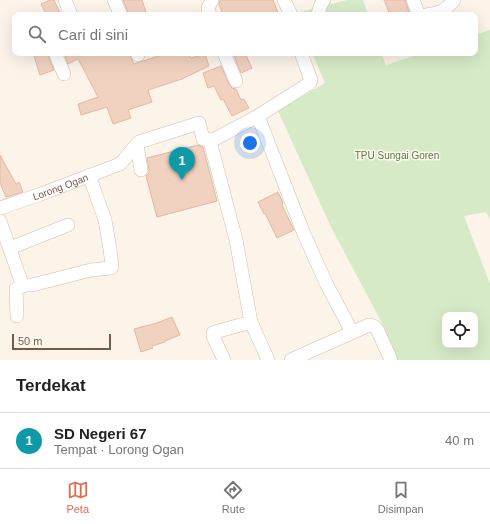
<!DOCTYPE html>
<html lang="id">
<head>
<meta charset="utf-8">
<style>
  body { margin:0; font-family:Helvetica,sans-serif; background:#f2f2f2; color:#222 }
  .controls { position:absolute; right:12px; bottom:12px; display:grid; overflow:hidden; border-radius:8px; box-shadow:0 4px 16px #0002 }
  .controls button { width:36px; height:36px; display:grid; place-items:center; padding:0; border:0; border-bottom:1px solid #e0e0e0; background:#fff; color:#222; font:20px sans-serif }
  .scale { position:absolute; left:12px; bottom:10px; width:99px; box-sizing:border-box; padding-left:4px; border:2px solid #765a4c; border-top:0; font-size:11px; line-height:14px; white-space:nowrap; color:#765a4c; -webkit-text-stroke:3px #fff8ef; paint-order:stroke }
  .you { position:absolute; left:250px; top:143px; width:14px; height:14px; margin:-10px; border:3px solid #fff; border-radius:50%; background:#1a73e8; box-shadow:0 0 0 6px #1a73e833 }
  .badge { display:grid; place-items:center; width:26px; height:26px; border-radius:50%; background:#e36c50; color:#fff; font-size:13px; font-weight:700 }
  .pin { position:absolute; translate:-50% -33px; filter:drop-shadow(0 1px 2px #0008) }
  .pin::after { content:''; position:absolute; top:21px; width:14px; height:12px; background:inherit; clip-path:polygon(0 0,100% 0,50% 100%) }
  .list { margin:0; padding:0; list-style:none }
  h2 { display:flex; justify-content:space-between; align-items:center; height:52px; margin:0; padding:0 16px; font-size:17px }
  h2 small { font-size:13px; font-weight:400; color:#767676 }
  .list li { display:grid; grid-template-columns:26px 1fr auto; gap:12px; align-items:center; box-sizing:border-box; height:56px; padding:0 16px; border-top:1px solid #e0e0e0 }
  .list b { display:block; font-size:15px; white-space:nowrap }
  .list p { margin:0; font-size:13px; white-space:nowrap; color:#767676 }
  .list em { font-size:13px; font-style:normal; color:#767676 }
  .icon { flex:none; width:22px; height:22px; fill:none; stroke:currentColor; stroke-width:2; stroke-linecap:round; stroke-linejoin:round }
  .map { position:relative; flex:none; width:490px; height:360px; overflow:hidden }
  .search { position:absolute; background:#fff; box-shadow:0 4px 16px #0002; left:12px; right:12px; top:12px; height:44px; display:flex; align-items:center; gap:10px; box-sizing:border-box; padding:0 14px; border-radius:8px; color:#767676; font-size:15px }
  .sheet { height:108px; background:#fff }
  nav { display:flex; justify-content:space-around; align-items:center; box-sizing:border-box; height:56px; border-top:1px solid #e0e0e0; background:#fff; font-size:11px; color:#767676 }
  nav a { display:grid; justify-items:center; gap:2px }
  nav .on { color:#e36c50 }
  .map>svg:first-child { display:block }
  .green { fill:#d6eac7; fill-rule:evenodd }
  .building { fill:#f1d2c1; stroke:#e4b8a1 }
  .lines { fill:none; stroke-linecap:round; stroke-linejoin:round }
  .minor-casing { stroke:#d0beb0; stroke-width:14 }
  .minor { stroke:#fff; stroke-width:13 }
  .labels { text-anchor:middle; stroke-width:3; stroke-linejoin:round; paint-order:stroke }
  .park-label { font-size:10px; fill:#567c44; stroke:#fff8ef }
  .street-label { font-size:10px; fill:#765a4c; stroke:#fff8ef }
</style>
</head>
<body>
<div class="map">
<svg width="490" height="360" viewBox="0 0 490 360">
  <rect width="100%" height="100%" fill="#fcf4e9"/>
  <!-- green -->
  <path class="green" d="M347,0h16l5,15h-71l-1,-2z
    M490,30v189l-4,-7 -22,4 26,68v76h-92l-15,-35 -51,-96 -54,-118 47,-28 -13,-30h69l5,12 37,-12h52v-18zM445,315h30v30h-30z"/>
  <!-- building -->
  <path class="building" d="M50,0h4l7,15h-15l-5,-11z
    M123,0h19l5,15h-18z
    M220,0h53l6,15h-13l-1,-3 -11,3h-31l-4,-11z
    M384,0h21l5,15h-20z
    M33,53h14l7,17 -14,5z
    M64,53h65l5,11 34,-11h20l3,5 14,-4 4,12 -27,13 -34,11 4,12 -24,8 3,8 -18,6 -6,-17 -26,8 -3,-11 20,-7 -20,-38 -10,5z
    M233,53h12l7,15 -11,5z
    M221,66l8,18 3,4 4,1 5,11 3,-1 5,9 -17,8 -9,-17 -2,1 -7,-14 -6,2 -5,-15z
    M198,145l5,2 14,54 -60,16 -11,-41 3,-3v-4l-2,-11z
    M0,155l16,29 3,-2 4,10 -17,5 -6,-14z
    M278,192l5,11 -1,2 12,25 -17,8 -12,-25 -1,1 -6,-12z
    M172,317l8,18 -15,6v1l-13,4 1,2 -12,4 -7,-23 23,-6z"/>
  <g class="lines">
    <!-- minor casing -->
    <g class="minor-casing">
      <g id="minor">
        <path d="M65,0l6,15"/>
        <path d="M114,0l7,15"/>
        <path d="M284,0l7,15"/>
        <path d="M413,0l5,13 2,2"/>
        <path d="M210,15l-2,-7 4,-8"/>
        <path d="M317,15c4,-5 1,-9 7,-15"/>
        <path d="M426,15c13,-2 20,-4 28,-15"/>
        <path d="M55,53l9,21"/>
        <path d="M137,53l1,2"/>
        <path d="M224,53l12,28"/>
        <path d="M301,53l10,27 -1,3 -52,33 46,118 22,49 26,49"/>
        <path d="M258,116l-45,24 -2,5 25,95 15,82 17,38"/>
        <path d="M137,144l4,26"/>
        <path id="s1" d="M0,208l41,-14 79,-30 19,-22 60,-19 4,16 10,1"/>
        <path d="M0,221l21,60 4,4h7l59,-15 20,-2 1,-2 -2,-17 -5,-29 -16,-45"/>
        <path d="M10,248l58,-23"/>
        <path d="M17,316l-1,-27 9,-4"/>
        <path d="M224,360l-11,-24v-3l2,-1 36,-10"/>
        <path d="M291,360l78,-35 5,1 3,3 14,31"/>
      </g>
    </g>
    <!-- minor -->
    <use href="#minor" class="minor"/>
  </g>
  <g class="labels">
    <!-- park labels -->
    <g class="park-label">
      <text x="397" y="159">TPU Sungai Goren</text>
    </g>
    <!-- street labels -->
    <g class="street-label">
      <text dy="4" stroke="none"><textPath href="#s1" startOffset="64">Lorong Ogan</textPath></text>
    </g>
  </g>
</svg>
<div class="controls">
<button><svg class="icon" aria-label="locate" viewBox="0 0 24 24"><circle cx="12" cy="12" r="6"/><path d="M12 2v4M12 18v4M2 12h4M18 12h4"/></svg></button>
</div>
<div class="scale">50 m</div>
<div class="you"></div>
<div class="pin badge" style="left:182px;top:180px;background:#0f9aa8">1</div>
<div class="search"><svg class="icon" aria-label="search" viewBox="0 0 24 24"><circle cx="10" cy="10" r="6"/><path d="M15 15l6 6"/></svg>Cari di sini</div>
</div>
<section class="sheet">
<h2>Terdekat<small></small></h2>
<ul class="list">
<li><span class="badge" style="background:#0f9aa8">1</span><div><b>SD Negeri 67</b><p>Tempat · Lorong Ogan</p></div><em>40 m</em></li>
</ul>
</section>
<nav>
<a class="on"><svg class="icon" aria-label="map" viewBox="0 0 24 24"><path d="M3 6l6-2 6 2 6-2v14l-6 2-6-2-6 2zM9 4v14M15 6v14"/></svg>Peta</a>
<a><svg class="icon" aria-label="directions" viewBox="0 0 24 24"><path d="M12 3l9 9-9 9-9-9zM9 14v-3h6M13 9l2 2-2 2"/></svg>Rute</a>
<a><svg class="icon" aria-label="saved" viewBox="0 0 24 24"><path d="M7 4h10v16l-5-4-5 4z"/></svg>Disimpan</a>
</nav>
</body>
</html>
